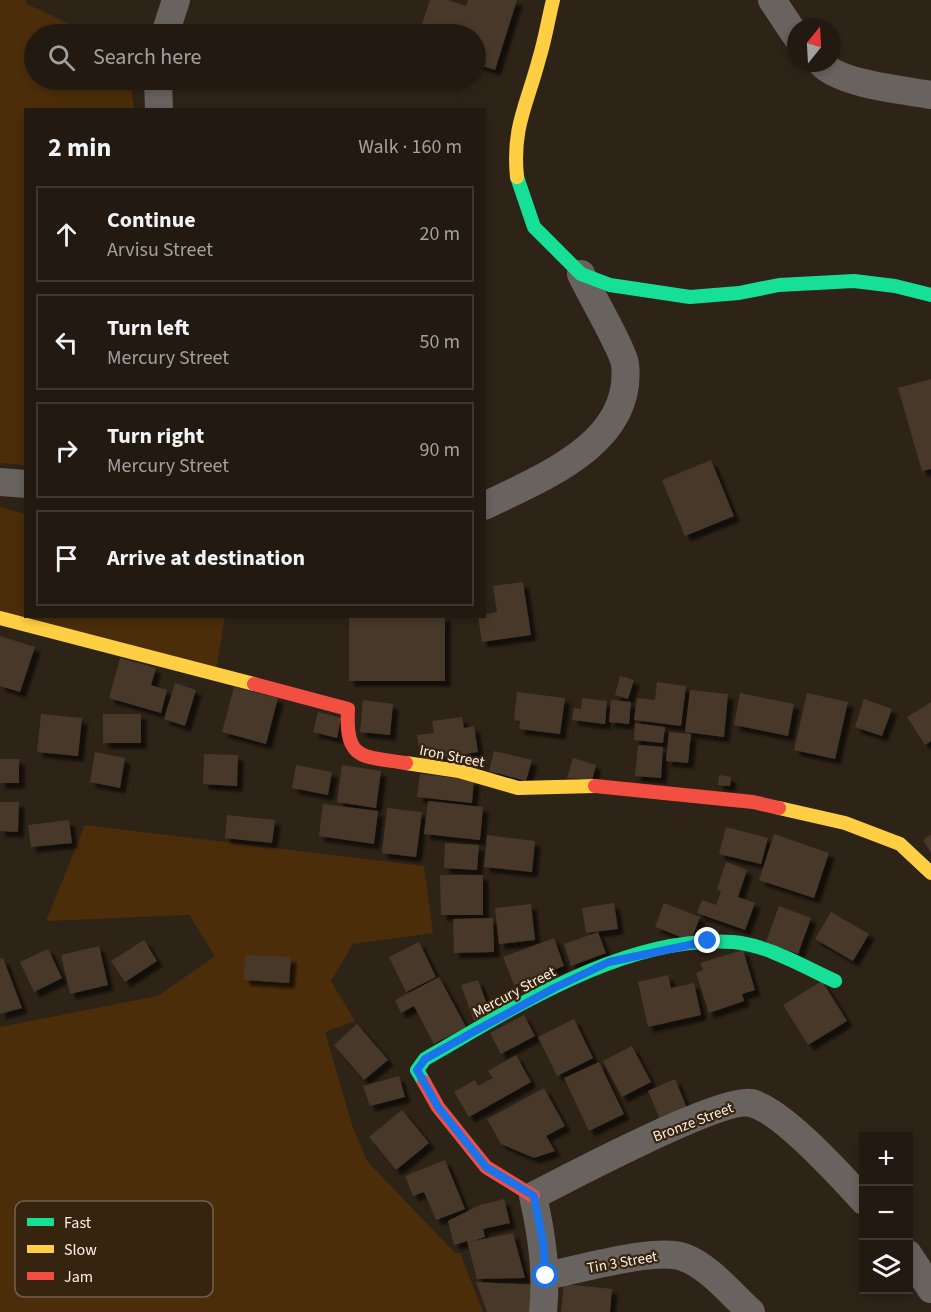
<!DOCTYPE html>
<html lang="en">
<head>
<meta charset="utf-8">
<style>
  body { margin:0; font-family:"Source Sans 3",sans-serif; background:#2a231a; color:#f1f3f6 }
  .controls { position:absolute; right:18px; bottom:18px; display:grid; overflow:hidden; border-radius:0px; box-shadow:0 3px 9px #0003 }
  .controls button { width:54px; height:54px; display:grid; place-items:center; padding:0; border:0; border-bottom:2px solid #3f3831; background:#221a11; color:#f1f3f6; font:30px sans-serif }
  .compass { position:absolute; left:787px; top:18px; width:54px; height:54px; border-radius:50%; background:#221a11; box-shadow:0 3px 9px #0003; rotate:18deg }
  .stop { position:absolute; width:18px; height:18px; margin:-14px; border:4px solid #1a73e8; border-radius:50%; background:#fff }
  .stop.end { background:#1a73e8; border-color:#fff; box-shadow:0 2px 6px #0008 }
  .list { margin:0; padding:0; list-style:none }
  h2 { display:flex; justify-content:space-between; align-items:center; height:78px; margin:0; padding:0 24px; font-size:26px }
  h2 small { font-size:20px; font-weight:400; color:#a2a19f }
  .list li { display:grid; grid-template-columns:39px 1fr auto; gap:18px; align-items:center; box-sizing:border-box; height:96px; margin:0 12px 12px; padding:0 12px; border:2px solid #3f3831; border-radius:0px }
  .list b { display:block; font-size:22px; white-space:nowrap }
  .list p { margin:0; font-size:20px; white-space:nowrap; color:#a2a19f }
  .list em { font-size:20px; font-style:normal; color:#a2a19f }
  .icon { flex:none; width:33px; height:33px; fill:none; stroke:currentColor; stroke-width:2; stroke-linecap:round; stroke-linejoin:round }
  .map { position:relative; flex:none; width:931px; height:1312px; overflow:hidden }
  .search { position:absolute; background:#221a11; box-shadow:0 3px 9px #0003; left:24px; top:24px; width:462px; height:66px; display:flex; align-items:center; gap:15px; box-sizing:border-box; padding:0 21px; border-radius:33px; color:#a2a19f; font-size:22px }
  .panel { position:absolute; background:#221a11; box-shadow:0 3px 9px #0003; left:24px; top:108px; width:462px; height:510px; border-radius:0px }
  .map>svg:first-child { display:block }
  .green { fill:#4b2d0a }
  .building { fill:#46392b; filter:url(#shadow) }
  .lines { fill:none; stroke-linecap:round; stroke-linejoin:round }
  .street { stroke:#68635e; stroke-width:28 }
  .fast { stroke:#16e098; stroke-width:14 }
  .slow { stroke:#ffcf43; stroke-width:14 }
  .jam { stroke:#f24e42; stroke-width:14 }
  .route { stroke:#1a73e8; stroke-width:8 }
  .labels { text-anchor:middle; stroke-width:4.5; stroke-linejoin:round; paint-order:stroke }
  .street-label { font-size:15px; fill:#fdf2e8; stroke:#37240e }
  .key { fill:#37240e; stroke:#72624f; stroke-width:1.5 }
  .key-label { font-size:16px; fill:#fdf2e8 }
</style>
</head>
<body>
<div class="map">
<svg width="931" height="1312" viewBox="0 0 931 1312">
  <defs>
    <filter id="shadow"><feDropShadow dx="5.5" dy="5.5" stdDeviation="1.5" flood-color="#0009"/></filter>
  </defs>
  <rect width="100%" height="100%" fill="#2e2317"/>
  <!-- green -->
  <path class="green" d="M0,0h26l-1,3 66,31h-57v46h98v17l3,12 -109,1 -1,355 -25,-2z
    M0,507l25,7 1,102 199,1 -10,59 -215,-53z
    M85,825l339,41 9,67 -80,11 -22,37 24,40 -30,11 27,93 15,36 88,92h5l23,59h-483v-285l158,-31 57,-40 -26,-41 -143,6z"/>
  <!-- building -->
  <path class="building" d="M430,0h17l19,6 2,-6h49l-22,70 -19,-6v-30h-57z
    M931,379v90l-9,2 -24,-83z
    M711,460l23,56 -49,20 -23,-56z
    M523,582l8,53 -49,7 -4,-26 19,-4 -4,-26z
    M349,616h96v65h-96z
    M0,636l35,11 -15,45 -20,-6z
    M120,658l36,10 -5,17 16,5 -6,23 -52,-15z
    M620,676l14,4 -6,19 -13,-4z
    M657,682l29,4 -5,40 -47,-6 3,-22 18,2z
    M175,683l21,7 -11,36 -21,-7z
    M234,687l44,11 -12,46 -44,-12z
    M690,690l38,4 -4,43 -39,-5z
    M517,692l48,6 -5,36 -41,-5 1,-8 -6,-1z
    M740,693l54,11 -6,32 -54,-11z
    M807,693l41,9 -13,57 -41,-9z
    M582,698l25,3 -2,23 -33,-4 2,-12 7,1z
    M864,699l28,10 -10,27 -27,-9z
    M363,700l30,4 -3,31 -30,-3z
    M611,700l20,2 -2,22 -20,-2z
    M931,702v39l-6,4 -18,-28z
    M318,712l23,6 -4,20 -24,-6z
    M41,714l41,4 -4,38 -41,-4z
    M103,714h38v29h-38z
    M462,717l2,11 10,-2 4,26 -57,9 -4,-26 17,-2 -2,-12z
    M635,723l30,4 -2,16 -29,-3z
    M669,732l22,2 -3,29 -22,-2z
    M638,745l25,2 -2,31 -26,-2z
    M494,751l38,9 -6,21 -37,-10z
    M95,752l30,6 -5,30 -30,-6z
    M204,754l34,1 -1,31 -34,-2z
    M573,758l23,7 -4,15 -25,-2z
    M0,759h19v24h-19z
    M296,765l36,7 -4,23 -36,-7z
    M342,765l39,6 -5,37 -39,-6z
    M420,774l54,6 -2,23 -55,-6z
    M719,775l12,2 -1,9 -12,-1z
    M428,801l55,6 -3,33 -56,-6z
    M0,802h19l-1,30 -18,-1z
    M323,804l55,7 -4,33 -55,-8z
    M387,808l35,4 -6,45 -34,-4z
    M227,815l48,5 -3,23 -47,-5z
    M69,820l3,23 -41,4 -3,-22z
    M726,827l42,11 -7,26 -42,-10z
    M774,834l55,19 -15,45 -55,-18z
    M931,834v19l-8,-13z
    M487,835l48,6 -3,31 -48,-5z
    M445,843l34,2 -2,25 -33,-2z
    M726,862l21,8 -9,27 17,6 -10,27 -48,-17 5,-13 14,5 5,-14 -4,-2z
    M440,875h43v40h-42z
    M614,903l4,26 -32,4 -4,-25z
    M664,903l36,14 -9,24 -36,-14z
    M531,904l4,36 -36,4 -4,-36z
    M779,906l32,12 -13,36 -32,-12z
    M831,912l38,22 -16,27 -38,-22z
    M493,918l1,34 -40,1 -1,-34z
    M598,932l8,21 -35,13 -7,-22z
    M554,938l10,28 -50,19 -11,-28z
    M144,940l13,21 -32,21 -14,-21z
    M419,942l17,35 -30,15 -17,-35z
    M99,946l9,39 -38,9 -9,-39z
    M48,949l14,29 -28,14 -14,-30z
    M743,950l12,40 -13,4 2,7 -35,12 -13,-40 7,-3 -3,-7z
    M245,955l46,2 -2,26 -45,-3z
    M3,958l19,50 -22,6v-55z
    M668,975l3,13 23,-5 7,32 -53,12 -10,-45z
    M439,977l27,50 -32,17 -20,-38 -13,7 -6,-13z
    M478,980l13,35 -17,6 -13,-36z
    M822,981l25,40 -39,24 -25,-40z
    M524,1015l11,21 -34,18 -11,-21z
    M574,1019l19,39 -36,18 -19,-39z
    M357,1024l31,36 -24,20 -30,-35z
    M632,1046l19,36 -29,15 -19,-36z
    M516,1055l15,27 -62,35 -15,-25 21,-12 3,6 15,-8 -5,-7z
    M599,1062l25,52 -35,17 -25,-53z
    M399,1076l6,21 -35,9 -7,-20z
    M675,1079l12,29 -27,11 -12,-28z
    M544,1088l21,38 -19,10 9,15 -21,7 -33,-14 -14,-25z
    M402,1110l27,33 -33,27 -27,-33z
    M445,1160l20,49 -29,11 -12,-28 -11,4 -8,-20z
    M504,1199l6,24 -27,6 2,8 -12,4 40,-8 12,45 -48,1 -10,-38 -13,4 -6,-24 32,-16z
    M476,1282l64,3 -1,27h-52z
    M564,1284l48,5 -2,23h-49z"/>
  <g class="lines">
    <!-- street -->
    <path class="street" d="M772,0l24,36
      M165,34l11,-34
      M821,63c18,21 82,27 110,32
      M158,80l1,30
      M0,482l26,2
      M484,506c58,-28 150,-63 141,-142 -2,-14 -36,-73 -44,-90
      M908,1254l23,35
      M546,1276c31,-6 110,-29 137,-19 26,9 48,37 68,55
      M543,1312c4,-41 -1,-76 -10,-116 35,-18 188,-99 218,-93 31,7 91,74 113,98"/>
    <!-- fast -->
    <path class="fast" d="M517,177l17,50 47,47 29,11 80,12 49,-4 40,-8 75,-4 41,5 36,9
      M424,1082l-7,-12 8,-11c89,-51 201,-125 308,-117 35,3 71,25 102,39"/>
    <!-- slow -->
    <path class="slow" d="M517,177c-5,-50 10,-72 22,-118 6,-19 9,-39 14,-59
      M0,618l254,66
      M406,763l53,8 59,17 77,-2
      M779,808l66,15 55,21 31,29"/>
    <!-- jam -->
    <path class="jam" d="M254,684l94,25c-3,52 14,47 58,54
      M595,786l158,16 26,6
      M424,1082l14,25 48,60 47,29"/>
  </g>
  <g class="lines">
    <!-- route -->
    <path class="route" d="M546,1276l-3,-34 -9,-46 -48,-29 -48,-60 -21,-37 8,-11 50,-28 81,-44 53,-25 99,-21"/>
  </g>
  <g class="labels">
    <!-- street labels -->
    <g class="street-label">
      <text transform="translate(452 756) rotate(11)" y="5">Iron Street</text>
      <text transform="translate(514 992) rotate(-28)" y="5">Mercury Street</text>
      <text transform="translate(693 1122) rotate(-21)" y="5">Bronze Street</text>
      <text transform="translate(622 1262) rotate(-10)" y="5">Tin 3 Street</text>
    </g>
  </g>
  <!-- legend -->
  <rect x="15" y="1201" width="198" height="96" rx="9" class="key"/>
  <rect x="27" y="1218" width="27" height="8" fill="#16e098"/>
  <rect x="27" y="1245" width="27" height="8" fill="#ffcf43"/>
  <rect x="27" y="1272" width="27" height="8" fill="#f24e42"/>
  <g class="key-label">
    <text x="64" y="1228">Fast</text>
    <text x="64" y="1255">Slow</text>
    <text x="64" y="1282">Jam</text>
  </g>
</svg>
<div class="controls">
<button>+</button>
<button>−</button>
<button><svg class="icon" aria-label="layers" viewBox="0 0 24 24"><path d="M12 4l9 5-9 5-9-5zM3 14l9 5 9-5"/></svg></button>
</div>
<svg class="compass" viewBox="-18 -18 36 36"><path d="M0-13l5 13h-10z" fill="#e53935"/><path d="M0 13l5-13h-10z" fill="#a2a19f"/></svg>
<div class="stop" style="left:546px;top:1276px"></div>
<div class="stop end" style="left:708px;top:941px"></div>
<div class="search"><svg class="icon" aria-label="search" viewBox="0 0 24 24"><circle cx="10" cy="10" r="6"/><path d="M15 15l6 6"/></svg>Search here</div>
<section class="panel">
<h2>2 min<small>Walk · 160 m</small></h2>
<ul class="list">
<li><svg class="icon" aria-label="ahead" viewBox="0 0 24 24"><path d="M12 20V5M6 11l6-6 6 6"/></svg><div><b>Continue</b><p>Arvisu Street</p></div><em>20 m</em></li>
<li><svg class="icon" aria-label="left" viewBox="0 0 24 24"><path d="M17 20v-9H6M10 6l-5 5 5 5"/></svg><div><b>Turn left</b><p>Mercury Street</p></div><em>50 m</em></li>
<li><svg class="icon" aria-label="right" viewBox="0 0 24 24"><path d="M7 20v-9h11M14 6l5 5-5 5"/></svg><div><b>Turn right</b><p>Mercury Street</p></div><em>90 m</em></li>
<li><svg class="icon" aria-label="arrive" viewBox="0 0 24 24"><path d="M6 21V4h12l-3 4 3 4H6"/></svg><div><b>Arrive at destination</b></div></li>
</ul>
</section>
</div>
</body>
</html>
